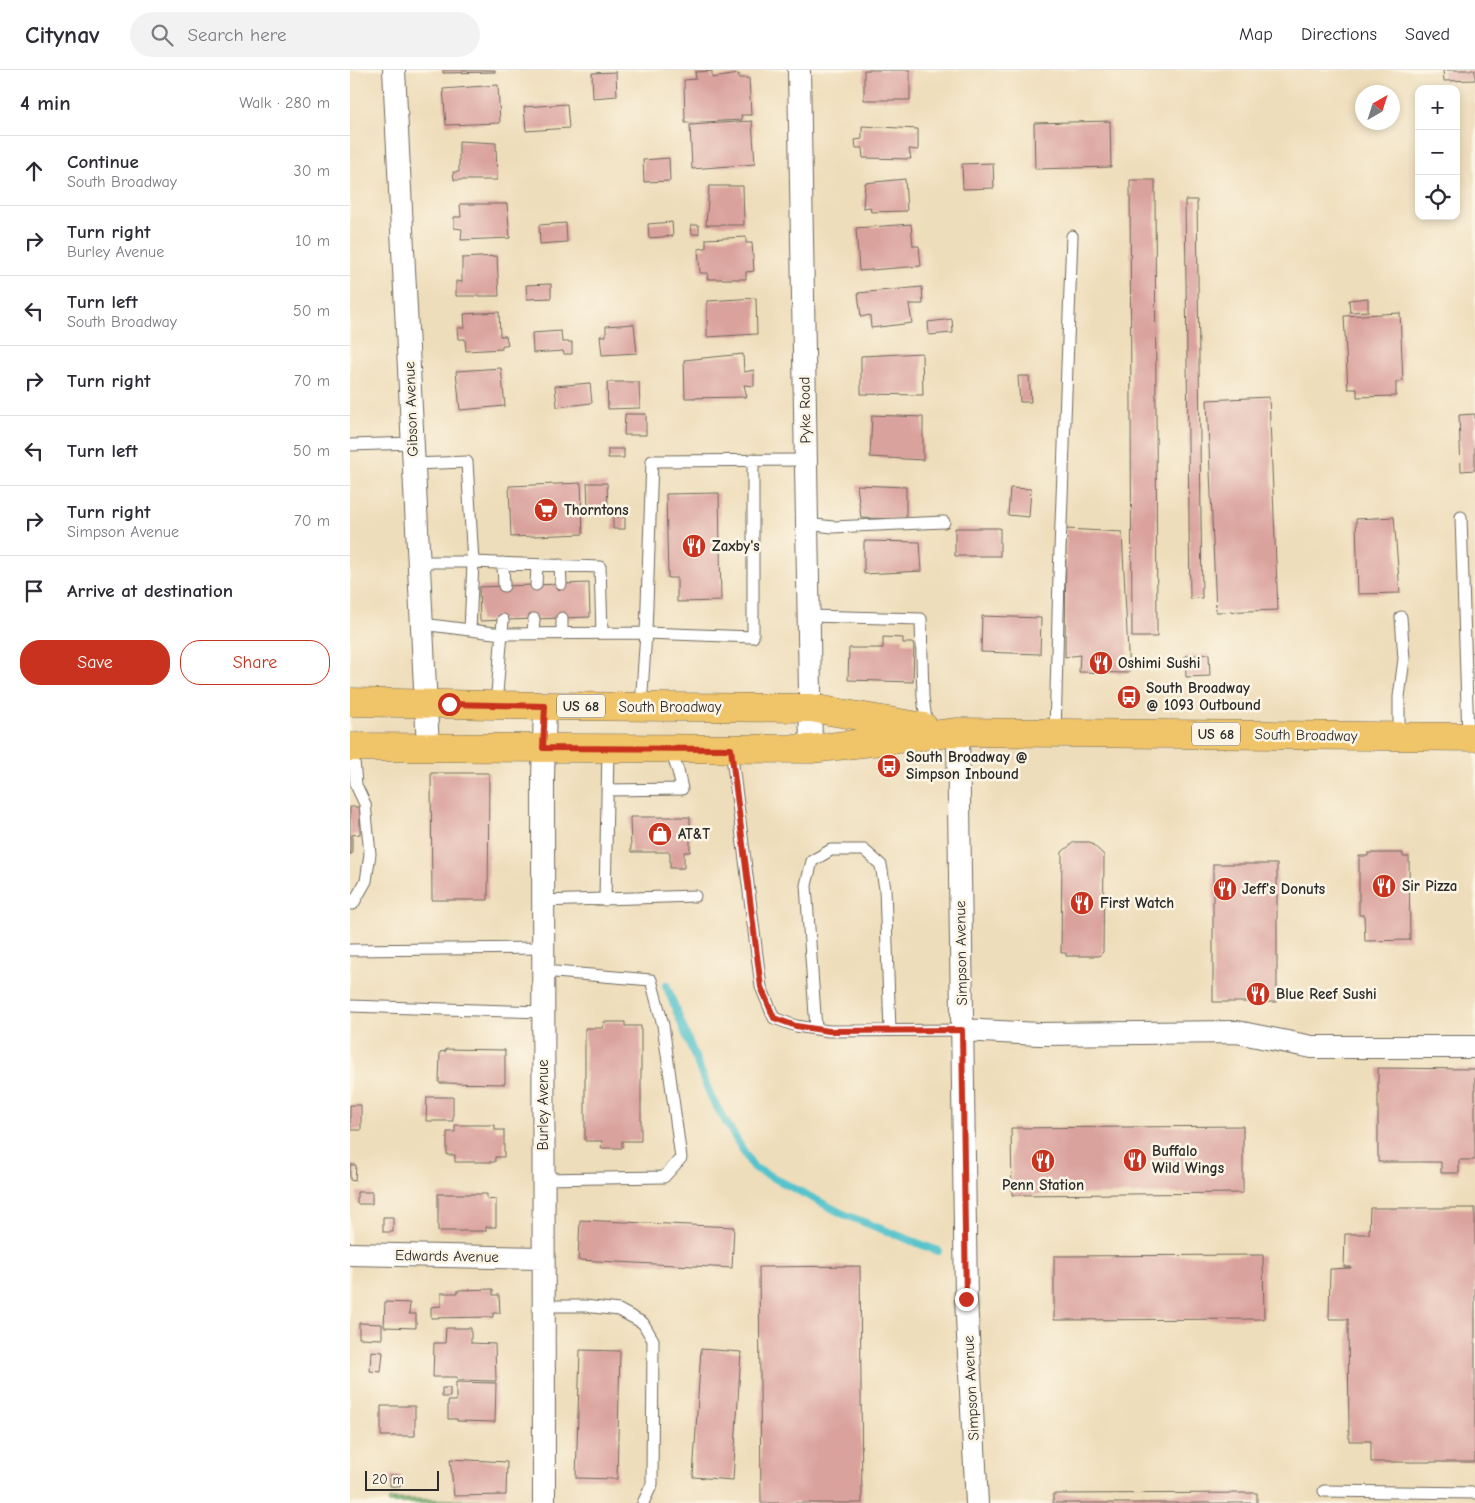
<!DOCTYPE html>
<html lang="en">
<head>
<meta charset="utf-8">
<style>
  body { margin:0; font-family:"Comic Neue",sans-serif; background:#f2f2f3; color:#2b2b33 }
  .controls { position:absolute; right:15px; top:15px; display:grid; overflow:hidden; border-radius:10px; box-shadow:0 2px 8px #0003 }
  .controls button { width:45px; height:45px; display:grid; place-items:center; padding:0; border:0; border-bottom:1px solid #e1e1e2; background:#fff; color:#2b2b33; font:25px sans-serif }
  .compass { position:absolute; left:1005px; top:15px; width:45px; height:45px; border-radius:50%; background:#fff; box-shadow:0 2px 8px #0003; rotate:39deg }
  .scale { position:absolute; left:15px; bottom:12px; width:74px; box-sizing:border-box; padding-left:5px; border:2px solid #2b2b2b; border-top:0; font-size:14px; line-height:18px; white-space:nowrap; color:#2b2b2b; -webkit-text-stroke:4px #fcf5e5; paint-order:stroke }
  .stop { position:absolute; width:15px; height:15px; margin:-11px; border:4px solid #c8321e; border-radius:50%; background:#fff }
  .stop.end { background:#c8321e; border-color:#fff; box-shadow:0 1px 5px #0008 }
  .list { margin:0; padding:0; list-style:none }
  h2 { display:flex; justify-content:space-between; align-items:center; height:65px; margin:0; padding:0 20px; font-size:21px }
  h2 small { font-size:16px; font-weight:400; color:#7c7c81 }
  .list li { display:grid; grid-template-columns:32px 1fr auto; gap:15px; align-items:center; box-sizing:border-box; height:70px; padding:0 20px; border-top:1px solid #e1e1e2 }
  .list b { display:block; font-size:19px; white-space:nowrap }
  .list p { margin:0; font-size:16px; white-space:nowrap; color:#7c7c81 }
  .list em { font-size:16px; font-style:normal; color:#7c7c81 }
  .actions { display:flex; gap:10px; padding:15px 20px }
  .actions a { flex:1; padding:11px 0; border:1px solid #c8321e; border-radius:20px; text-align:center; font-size:18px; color:#c8321e }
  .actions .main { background:#c8321e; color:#fff }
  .icon { flex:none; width:28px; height:28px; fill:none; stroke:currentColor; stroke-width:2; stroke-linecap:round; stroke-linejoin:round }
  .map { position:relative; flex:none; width:1125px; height:1433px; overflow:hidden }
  header { display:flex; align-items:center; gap:30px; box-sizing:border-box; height:70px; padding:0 25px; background:#fff; border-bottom:1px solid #e1e1e2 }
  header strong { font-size:24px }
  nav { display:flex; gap:28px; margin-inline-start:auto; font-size:18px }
  .search { width:350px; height:45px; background:#f2f2f3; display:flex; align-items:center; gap:12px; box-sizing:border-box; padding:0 18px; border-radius:28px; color:#7c7c81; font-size:19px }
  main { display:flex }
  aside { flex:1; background:#fff }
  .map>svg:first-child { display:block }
  .grass { fill:url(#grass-dots); stroke:#587854 }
  .garden { fill:#84c67e; stroke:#587854 }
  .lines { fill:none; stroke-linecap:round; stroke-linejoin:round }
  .stream { stroke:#56c3cc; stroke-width:8 }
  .building { fill:#daa29d }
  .service-casing { stroke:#6f695d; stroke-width:13 }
  .minor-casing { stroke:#6f695d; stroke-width:24 }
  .primary-casing { stroke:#6f695d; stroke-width:29 }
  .service { stroke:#fff; stroke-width:11 }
  .minor { stroke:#fff; stroke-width:22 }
  .primary { stroke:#f0c469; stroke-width:28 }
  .route { stroke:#c8321e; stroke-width:6 }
  .labels { text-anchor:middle; stroke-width:5; stroke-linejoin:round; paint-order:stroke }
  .shield { fill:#fcf5e5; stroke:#6a6863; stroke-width:1 }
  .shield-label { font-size:14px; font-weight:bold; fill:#2b2b2b }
  .street-label { font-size:15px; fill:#2b2b2b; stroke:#fcf5e5 }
  .poi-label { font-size:15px; font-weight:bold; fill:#2b2b2b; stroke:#fcf5e5; text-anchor:start }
</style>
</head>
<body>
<header>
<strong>Citynav</strong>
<div class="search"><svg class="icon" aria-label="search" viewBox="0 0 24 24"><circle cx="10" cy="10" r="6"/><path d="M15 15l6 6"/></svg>Search here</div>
<nav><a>Map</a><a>Directions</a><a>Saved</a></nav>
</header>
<main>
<aside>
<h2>4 min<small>Walk · 280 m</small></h2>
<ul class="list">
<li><svg class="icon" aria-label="ahead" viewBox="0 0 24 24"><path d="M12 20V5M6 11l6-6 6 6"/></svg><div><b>Continue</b><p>South Broadway</p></div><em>30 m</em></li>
<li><svg class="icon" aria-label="right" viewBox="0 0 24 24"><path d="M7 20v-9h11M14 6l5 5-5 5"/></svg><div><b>Turn right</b><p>Burley Avenue</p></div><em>10 m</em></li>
<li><svg class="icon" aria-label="left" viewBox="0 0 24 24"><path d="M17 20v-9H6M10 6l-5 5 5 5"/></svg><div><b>Turn left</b><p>South Broadway</p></div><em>50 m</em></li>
<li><svg class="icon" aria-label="right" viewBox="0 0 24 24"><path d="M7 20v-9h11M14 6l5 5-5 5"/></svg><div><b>Turn right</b></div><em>70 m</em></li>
<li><svg class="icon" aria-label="left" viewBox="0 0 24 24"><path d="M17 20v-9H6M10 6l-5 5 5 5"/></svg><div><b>Turn left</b></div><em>50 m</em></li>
<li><svg class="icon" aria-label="right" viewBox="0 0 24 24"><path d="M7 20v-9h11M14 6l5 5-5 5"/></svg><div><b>Turn right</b><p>Simpson Avenue</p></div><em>70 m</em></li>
<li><svg class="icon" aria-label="arrive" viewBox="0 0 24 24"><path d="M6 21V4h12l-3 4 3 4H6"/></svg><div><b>Arrive at destination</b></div></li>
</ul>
<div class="actions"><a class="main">Save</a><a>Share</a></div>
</aside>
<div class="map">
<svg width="1125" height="1433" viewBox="0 0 1125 1433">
  <defs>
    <pattern id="grass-dots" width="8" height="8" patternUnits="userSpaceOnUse" patternTransform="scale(1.25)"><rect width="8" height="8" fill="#84c67e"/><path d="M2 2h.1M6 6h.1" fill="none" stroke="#6ca167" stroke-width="1.8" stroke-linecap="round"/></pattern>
  </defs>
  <rect width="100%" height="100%" fill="#fcf5e5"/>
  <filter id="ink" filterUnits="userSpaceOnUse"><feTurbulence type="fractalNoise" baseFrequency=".02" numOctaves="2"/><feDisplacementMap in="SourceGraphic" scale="10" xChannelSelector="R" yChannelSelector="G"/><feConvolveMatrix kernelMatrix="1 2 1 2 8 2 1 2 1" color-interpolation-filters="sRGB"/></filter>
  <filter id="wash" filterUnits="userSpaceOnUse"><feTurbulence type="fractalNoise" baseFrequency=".0096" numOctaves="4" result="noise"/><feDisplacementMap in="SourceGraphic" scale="20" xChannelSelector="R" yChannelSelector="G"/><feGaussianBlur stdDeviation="1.12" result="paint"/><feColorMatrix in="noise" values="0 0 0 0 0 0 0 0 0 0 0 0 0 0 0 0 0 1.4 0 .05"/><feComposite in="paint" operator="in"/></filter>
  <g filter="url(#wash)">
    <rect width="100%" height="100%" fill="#eeddba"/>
    <!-- grass -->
    <path class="grass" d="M39,1429l132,1v3h-133z"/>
    <!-- garden -->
    <path class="garden" d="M43,1430h42v3h-42z"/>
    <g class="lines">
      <!-- stream -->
      <path class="stream" d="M316,915l46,114 41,68 90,47 95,37"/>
    </g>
    <g id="blocks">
      <!-- building -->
      <path class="building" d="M93,0h52v2l-52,1z
        M514,0h46v30h-46z
        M1093,0h32v10l-31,1z
        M362,1v7l27,-4v4h10l2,37h-10l1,5 -57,3 -1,-43 12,-1 -1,-7z
        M266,2l1,24 -24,2 -1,-25z
        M148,15l2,38 -54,2 -3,-36z
        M217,34l2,24 -43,3 -2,-24z
        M402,51l3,43 -63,5 -2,-44z
        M760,51l1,46 -76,2 -1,-46z
        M512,56l56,3v21l-9,-1 2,10 -48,-1 -1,-10h-6l-1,-8 7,-1z
        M109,71l37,2 1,37h-43l-1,-8h6z
        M319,88l1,23 -26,1 -1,-22z
        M643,93l1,25 -31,1 -1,-25z
        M555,109l2,32 -36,1 -1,-5 -7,1 2,-25z
        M780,110h25l2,457h-25z
        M359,116h34l1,39h-38z
        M835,130h12l5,398 -12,1z
        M110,134h47l3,34 -49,2 1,-11 -8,-1v-11h7z
        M322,152l1,14 -24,2 -1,-14z
        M216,153l1,19 -27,2 -1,-19z
        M561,154l2,22h6l2,20 -62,5 -3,-43z
        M341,155h8v9h-7z
        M396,167v6h6l2,28 -8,1v7h-39l1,-6h-8l-2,-24 8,-1v-9z
        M147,186l2,40h-43v-15l6,1v-24z
        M201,214v14l-24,1 -1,-14z
        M572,217l1,17h-14l3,19 -41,5 -1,-13 -9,2 -3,-24z
        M406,228l1,36 -50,3v-36z
        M1018,228v13l-18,1 -1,-12z
        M149,242l1,24h6l2,9h-6v4l-36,2 -1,-12h-7l-1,-11h8l-1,-14z
        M1050,243l3,68 -7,1v14l-39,1v-8h-9l-4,-73z
        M602,249l1,14 -24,2 -1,-13z
        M284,254l3,29 -35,2 -2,-19h6v-10z
        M211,261l1,11h10v12h-8l-1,-3 -30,2 -1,-20z
        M572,283l1,42 -62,-1v-38z
        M393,284l1,18 10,-2v16l-10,-1 3,12 -62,1 -1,-38z
        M151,298l4,38 -45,4 -4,-39z
        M668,306h11l2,26h-11z
        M257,312h32l1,26 -32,1z
        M240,313l2,20 -35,4 -2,-21z
        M919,327l9,213 -62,2 -9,-212z
        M275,344h21v21h-22z
        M1125,344v56l-14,1 -2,-56z
        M522,345l51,2v43l-53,-3z
        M258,379h16v9h-16z
        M231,413l2,51 -72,3 -2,-51z
        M237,413h20l1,25 -20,1z
        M507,415l49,2v32l-45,-1z
        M660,418l21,1 -2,28 -21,-2z
        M369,423l2,108 -44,1v-24h-9l-2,-84z
        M263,447h12v12h-12z
        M1044,447l6,76 -42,1 -2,-75z
        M605,458h45v28h-45z
        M716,459l56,3 7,141 -50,-1 1,-17 -15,2z
        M514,471l56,1 2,29 -58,3z
        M239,513l1,34 -110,4 -1,-34z
        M632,546l59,2 -1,36 -59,-2z
        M533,567l20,1v5h11l-1,39 -65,-2 1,-32h34z
        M859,584l1,22 -24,1 -1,-21z
        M81,703h58l-1,127h-56z
        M0,737h10v27l-8,1v19h-2z
        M280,747h60v35h-6v16h-14v-16h-39z
        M724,772h16l14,13 -1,97 -4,4h-33v-3h-5l1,-101z
        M1018,783h35v4h6l1,83 -45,1 -1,-26h-5v-59h9z
        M863,794h64v138h-64z
        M254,952h21v4h16v115h-19v7h-21l1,-7h-17v-113h18z
        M96,979l59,1v34l-66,-1 1,-31 6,-1z
        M1028,998l97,1v91h-16v13h-18v-11h-63z
        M77,1027h26v24h-27z
        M0,1035h11v25h-11z
        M105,1055h40v5h9v27h-9v5h-40v-7h-8v-23h8z
        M893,1056v67l-231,2 -1,-67z
        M0,1095h6l-1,16 -5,-1z
        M7,1122h15v12h-15z
        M88,1124h49v6l9,-1v28h-10v4h-48z
        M1020,1138h105v254h-104v-21h-22l-1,-122h-19l1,-50 21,-1v-1h-7l1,-33h24z
        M33,1147h10v15h-10z
        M230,1150l154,7 -2,41 -154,-8z
        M913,1185l1,64 -210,1v-64z
        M510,1196l2,237h-101l-2,-236z
        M143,1219v6h6l1,18h-7v4l-62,1v-11l10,-1v-13h17v-3z
        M35,1232l25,1 -1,11h7v14l-32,-1z
        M9,1253l23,1v15l-23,-1z
        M96,1258h25v15l24,1 1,37 -39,-1v-3h-24l1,-34h11z
        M351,1279l40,3 -8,128 -40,-3z
        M230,1280l40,1 -3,128 -41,-1z
        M21,1281l12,1 -2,20 -11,-1z
        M106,1312l40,1 -1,39 -38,-1v-2h-9v-18h8z
        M92,1318h8v9h-8z
        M31,1336h34v30h-34z
        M100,1389l57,3 -1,33 -52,1z
        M40,1405h11l-1,12 -10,-1z
        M907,1423v10h-204v-9z"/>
    </g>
  </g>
  <g filter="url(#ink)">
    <use href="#blocks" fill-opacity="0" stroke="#6f695d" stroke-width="1"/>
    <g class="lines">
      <!-- service casing -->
      <g class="service-casing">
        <path id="service" d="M0,375l63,-2
          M63,394l54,-2 6,100h-54
          M1111,447l7,220
          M457,454l26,3 111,-5
          M153,493l1,23
          M210,495l1,19
          M186,515l1,-20
          M459,546l112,3 2,78 4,31
          M212,548v15
          M72,554l48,6 3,-68 127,5 2,66
          M120,560l32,4 144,-1 107,4v-178
          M183,563l1,-14
          M146,635l7,-85
          M291,636l5,-73 6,-172 154,-1
          M705,663l4,-157 13,-340
          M1049,666v-39l5,-38 -3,-42
          M381,679l30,238 13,31 22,8 33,5 133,-1
          M257,720l75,-1 -4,-18 -8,-22
          M255,830l3,-152
          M193,831l152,-5
          M0,834h3l13,-23 4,-27 -5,-50 -9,-19 -3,-38
          M0,880l193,-2
          M193,901l108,9 12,45 18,133 -17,19 -121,2
          M0,936l193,6
          M466,959l-10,-144 6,-24 19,-11h33l17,15 4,24 5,142
          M193,1236h42l34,4 24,13 10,17 -1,144 -9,19
          M974,1421l151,2"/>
      </g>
      <!-- minor casing -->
      <g class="minor-casing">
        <path id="minor" d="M44,0l34,677
          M449,0l12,679
          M608,662l8,567 11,204
          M612,960l77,4 198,-2 75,15h163
          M0,1184l193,4
          M194,1433l-1,-725 2,-72"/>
      </g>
      <!-- primary casing -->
      <g class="primary-casing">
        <path id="primary" d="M0,632l195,4 266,2 113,19
          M0,677l461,2 147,-17 517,5"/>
      </g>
      <!-- service -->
      <use href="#service" class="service"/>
      <!-- minor -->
      <use href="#minor" class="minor"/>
      <!-- primary -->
      <use href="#primary" class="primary"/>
    </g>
  </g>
  <g class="lines" filter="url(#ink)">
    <!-- route -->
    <path class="route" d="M99,634l96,2 -2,42 188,1 30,238 13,31 22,8 33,5 133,-1 4,269"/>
  </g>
  <!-- icons -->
  <defs>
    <g id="supermarket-disc" transform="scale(1.25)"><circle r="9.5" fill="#c8321e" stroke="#fcf5e5"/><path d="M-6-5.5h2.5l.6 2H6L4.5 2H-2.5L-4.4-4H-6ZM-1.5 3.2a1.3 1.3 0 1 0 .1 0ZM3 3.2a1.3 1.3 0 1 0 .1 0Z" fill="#fff"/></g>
    <g id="restaurant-disc" transform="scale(1.25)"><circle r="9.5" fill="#c8321e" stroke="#fcf5e5"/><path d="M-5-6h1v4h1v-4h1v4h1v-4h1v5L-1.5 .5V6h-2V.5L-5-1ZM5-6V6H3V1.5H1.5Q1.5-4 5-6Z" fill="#fff"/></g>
    <g id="bus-disc" transform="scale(1.25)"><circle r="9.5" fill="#c8321e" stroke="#fcf5e5"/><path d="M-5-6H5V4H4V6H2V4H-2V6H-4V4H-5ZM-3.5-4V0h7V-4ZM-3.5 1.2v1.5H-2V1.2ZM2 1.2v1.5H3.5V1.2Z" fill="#fff"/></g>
    <g id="shop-disc" transform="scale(1.25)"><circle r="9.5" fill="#c8321e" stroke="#fcf5e5"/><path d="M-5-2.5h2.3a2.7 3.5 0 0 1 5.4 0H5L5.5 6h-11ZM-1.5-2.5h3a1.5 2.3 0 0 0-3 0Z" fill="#fff"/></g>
  </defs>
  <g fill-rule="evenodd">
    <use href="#supermarket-disc" x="196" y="440"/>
    <use href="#restaurant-disc" x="344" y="476"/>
    <use href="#restaurant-disc" x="751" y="593"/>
    <use href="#bus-disc" x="779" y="627"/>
    <use href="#bus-disc" x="539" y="696"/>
    <use href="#shop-disc" x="310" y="764"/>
    <use href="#restaurant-disc" x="1034" y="816"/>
    <use href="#restaurant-disc" x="875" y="819"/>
    <use href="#restaurant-disc" x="732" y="833"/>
    <use href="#restaurant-disc" x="908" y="924"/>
    <use href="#restaurant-disc" x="785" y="1090"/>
    <use href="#restaurant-disc" x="693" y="1091"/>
  </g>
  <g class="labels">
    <!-- shield labels -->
    <g class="shield">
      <rect x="207" y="624.5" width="48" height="23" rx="4"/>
      <rect x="842" y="652.5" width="48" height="23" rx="4"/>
    </g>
    <g class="shield-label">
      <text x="231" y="641">US 68</text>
      <text x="866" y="669">US 68</text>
    </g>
    <!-- street labels -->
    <g class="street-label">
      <text transform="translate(61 339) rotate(-92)" y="5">Gibson Avenue</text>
      <text transform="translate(455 340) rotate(-91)" y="5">Pyke Road</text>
      <text x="320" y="642">South Broadway</text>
      <text transform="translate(956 665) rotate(1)" y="5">South Broadway</text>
      <text transform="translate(611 883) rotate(-91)" y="5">Simpson Avenue</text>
      <text transform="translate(193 1035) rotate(-90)" y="5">Burley Avenue</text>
      <text transform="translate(97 1186) rotate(1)" y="5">Edwards Avenue</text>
      <text transform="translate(621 1318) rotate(-93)" y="5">Simpson Avenue</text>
    </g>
    <!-- poi labels -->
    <g class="poi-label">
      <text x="214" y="445">Thorntons</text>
      <text x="362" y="481">Zaxby's</text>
      <text x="768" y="598">Oshimi Sushi</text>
      <text x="796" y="623">South Broadway<tspan x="796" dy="17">@ 1093 Outbound</tspan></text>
      <text x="556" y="692">South Broadway @<tspan x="556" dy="17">Simpson Inbound</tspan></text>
      <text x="328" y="769">AT&amp;T</text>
      <text x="1052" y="821">Sir Pizza</text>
      <text x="892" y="824">Jeff's Donuts</text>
      <text x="750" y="838">First Watch</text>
      <text x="926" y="929">Blue Reef Sushi</text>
      <text x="802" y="1086">Buffalo<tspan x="802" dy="17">Wild Wings</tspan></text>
      <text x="693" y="1120" text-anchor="middle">Penn Station</text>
    </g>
  </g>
</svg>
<div class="controls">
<button>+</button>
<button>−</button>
<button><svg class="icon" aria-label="locate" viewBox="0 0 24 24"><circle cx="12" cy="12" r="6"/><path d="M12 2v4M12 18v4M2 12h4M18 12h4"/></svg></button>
</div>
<svg class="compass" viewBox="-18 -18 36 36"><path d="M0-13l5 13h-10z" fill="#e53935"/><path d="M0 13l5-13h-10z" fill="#7c7c81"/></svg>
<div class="scale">20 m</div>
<div class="stop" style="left:99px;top:634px"></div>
<div class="stop end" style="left:616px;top:1229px"></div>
</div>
</main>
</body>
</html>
